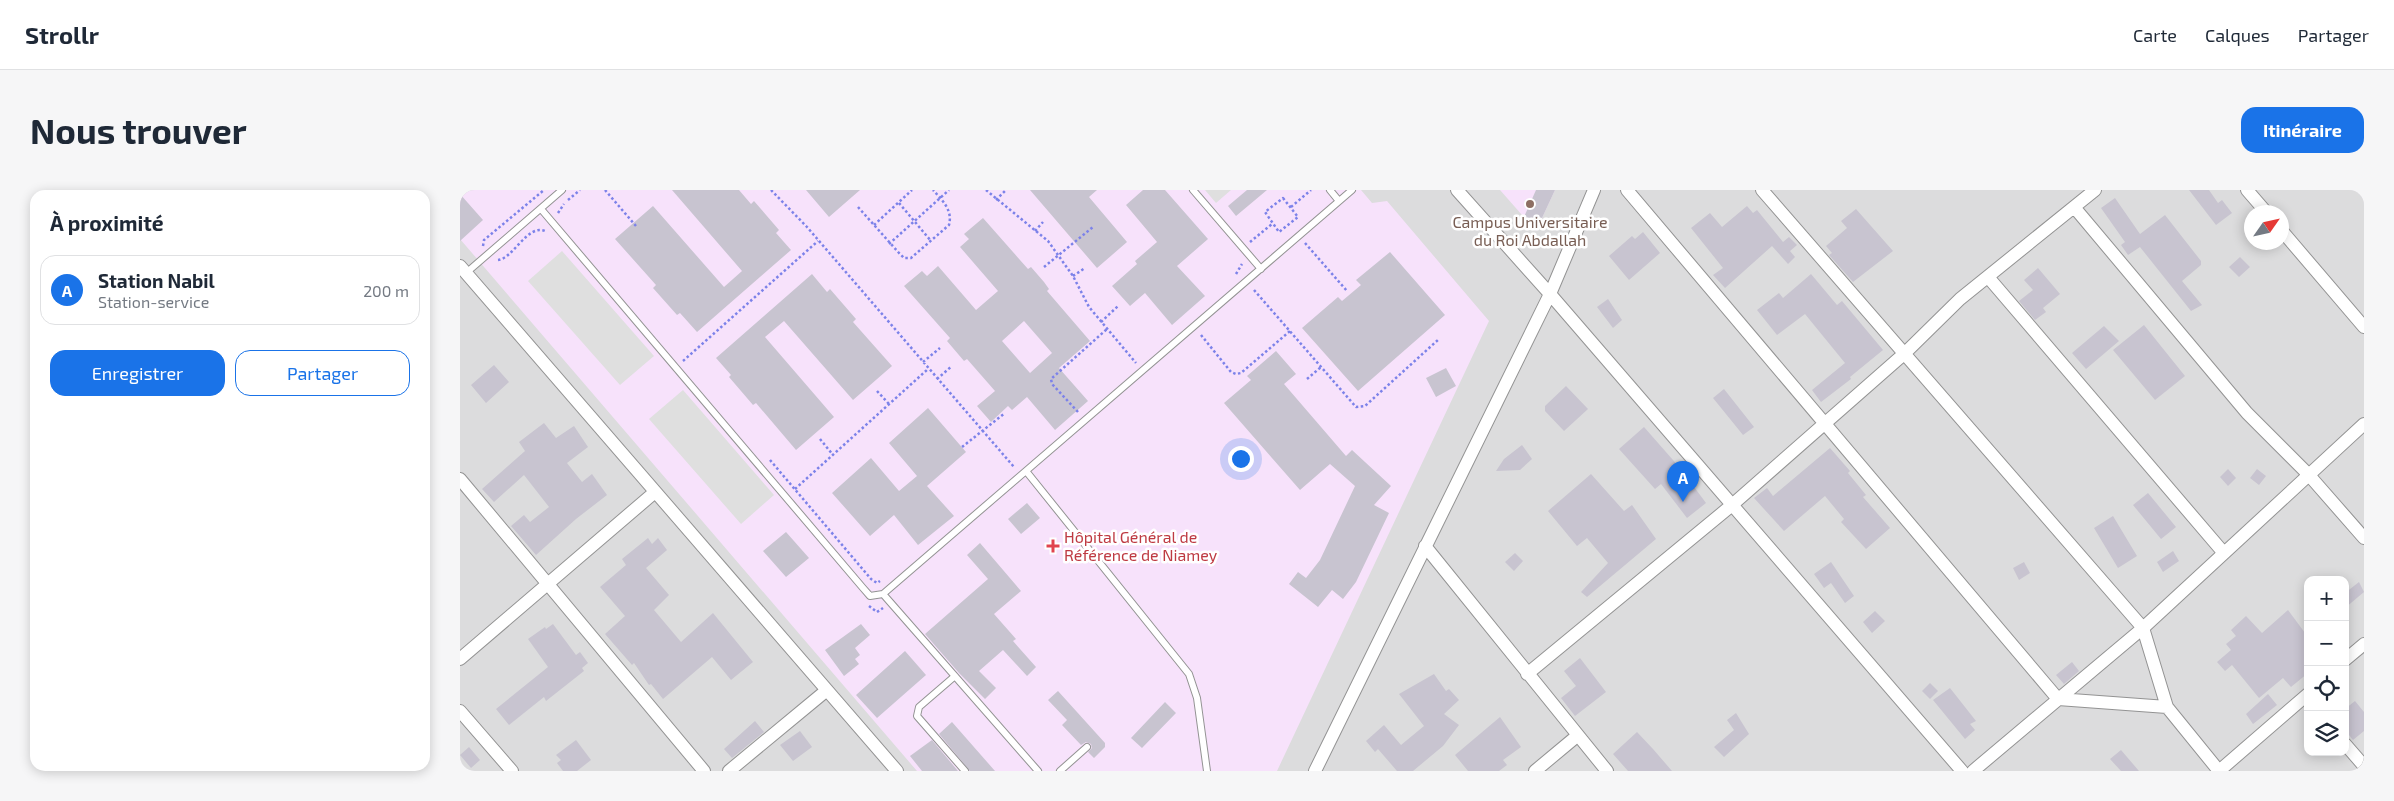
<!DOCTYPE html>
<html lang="fr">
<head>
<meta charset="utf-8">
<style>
  body { margin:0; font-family:"Exo 2",sans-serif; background:#f6f6f7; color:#1f2937 }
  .controls { position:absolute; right:15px; bottom:15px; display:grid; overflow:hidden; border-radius:10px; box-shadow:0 2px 12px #0003 }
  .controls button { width:45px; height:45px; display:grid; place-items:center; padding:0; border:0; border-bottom:1px solid #e0e1e3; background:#fff; color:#1f2937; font:25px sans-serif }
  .compass { position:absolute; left:1784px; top:15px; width:45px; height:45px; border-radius:50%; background:#fff; box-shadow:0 2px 12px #0003; rotate:56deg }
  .you { position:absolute; left:780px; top:268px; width:18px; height:18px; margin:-12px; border:4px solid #fff; border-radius:50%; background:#1a73e8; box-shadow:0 0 0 8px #1a73e833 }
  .badge { display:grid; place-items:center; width:32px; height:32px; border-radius:50%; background:#1a73e8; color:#fff; font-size:16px; font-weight:700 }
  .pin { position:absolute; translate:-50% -41px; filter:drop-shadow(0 1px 2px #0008) }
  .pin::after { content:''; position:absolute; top:26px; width:18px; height:15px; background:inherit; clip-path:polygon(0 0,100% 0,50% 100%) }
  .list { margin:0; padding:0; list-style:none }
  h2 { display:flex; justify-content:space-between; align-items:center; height:65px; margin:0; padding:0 20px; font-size:21px }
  h2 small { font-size:16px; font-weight:400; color:#747a83 }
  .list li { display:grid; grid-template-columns:32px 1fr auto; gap:15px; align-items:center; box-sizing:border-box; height:70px; margin:0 10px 10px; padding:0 10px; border:1px solid #e0e1e3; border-radius:15px }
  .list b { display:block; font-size:19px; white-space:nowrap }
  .list p { margin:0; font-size:16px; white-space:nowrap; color:#747a83 }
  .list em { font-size:16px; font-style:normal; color:#747a83 }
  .actions { display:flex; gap:10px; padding:15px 20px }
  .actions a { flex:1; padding:11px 0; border:1px solid #1a73e8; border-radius:15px; text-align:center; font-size:18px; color:#1a73e8 }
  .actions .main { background:#1a73e8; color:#fff }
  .icon { flex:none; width:28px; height:28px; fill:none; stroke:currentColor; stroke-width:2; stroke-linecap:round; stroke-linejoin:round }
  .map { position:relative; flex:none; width:1904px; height:581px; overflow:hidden; border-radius:15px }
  header { display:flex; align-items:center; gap:30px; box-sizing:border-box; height:70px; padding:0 25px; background:#fff; border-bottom:1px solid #e0e1e3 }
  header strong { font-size:24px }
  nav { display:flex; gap:28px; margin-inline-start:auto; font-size:18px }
  .intro { display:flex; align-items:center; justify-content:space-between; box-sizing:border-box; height:120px; padding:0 30px }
  h1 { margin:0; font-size:35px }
  .button { padding:12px 22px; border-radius:15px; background:#1a73e8; color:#fff; font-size:18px; font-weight:700 }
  main { display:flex; gap:30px; padding:0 30px }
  aside { flex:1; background:#fff; border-radius:15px; box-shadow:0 2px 12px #0003 }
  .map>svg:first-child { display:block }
  .residential { fill:#dcdcdd; fill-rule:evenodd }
  .education { fill:#f7e2fb }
  .parking { fill:#dfdfdf }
  .building { fill:#c8c4d0; fill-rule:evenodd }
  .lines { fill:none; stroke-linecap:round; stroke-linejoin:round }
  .lane-casing { stroke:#939393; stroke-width:8 }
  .street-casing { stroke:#939393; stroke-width:14 }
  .path { stroke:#7c82e9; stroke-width:2.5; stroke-dasharray:2.5 2.5; stroke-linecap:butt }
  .lane { stroke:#fff; stroke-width:6 }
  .street { stroke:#fff; stroke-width:12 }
  .education-dot { fill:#8d6e63; stroke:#fff; stroke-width:2 }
  .health-dot { fill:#e0444e; stroke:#fff; stroke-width:2 }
  .labels { text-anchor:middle; stroke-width:5; stroke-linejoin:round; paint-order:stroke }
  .education-label { font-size:16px; fill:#785e54; stroke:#fff }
  .health-label { font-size:16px; fill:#be3a42; stroke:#fff; text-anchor:start }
</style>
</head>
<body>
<header>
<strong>Strollr</strong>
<nav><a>Carte</a><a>Calques</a><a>Partager</a></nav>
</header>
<div class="intro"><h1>Nous trouver</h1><a class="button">Itinéraire</a></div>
<main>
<aside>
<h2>À proximité<small></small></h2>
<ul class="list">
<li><span class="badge">A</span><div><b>Station Nabil</b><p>Station-service</p></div><em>200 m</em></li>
</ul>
<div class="actions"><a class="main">Enregistrer</a><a>Partager</a></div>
</aside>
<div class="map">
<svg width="1904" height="581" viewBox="0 0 1904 581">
  <rect width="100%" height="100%" fill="#eae6ee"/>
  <!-- residential -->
  <path class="residential" d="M0,0h1904v581h-1904zM1792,22h30v30h-30zM1848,390h37v172h-37z"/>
  <!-- education -->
  <path class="education" d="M0,0h901l11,13 15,-2 102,120 -212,450h-360l-457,-532z
    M1040,0h55l-19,41z"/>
  <!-- parking -->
  <path class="parking" d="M745,0h26l-15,13z
    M102,61l92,105 -34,29 -92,-104z
    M223,200l91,105 -33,29 -92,-105z"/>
  <!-- building -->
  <path class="building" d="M212,0h67l12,14 3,-3 25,29 -3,3 15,17 -94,82 -17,-19 -3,2 -24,-27 3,-3 -41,-46 38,-33 71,81 18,-16z
    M346,0h54l-31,27z
    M570,0h67l-8,7 38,45 -30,26z
    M683,0h22l43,49 -31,27 28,30 -33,29 -27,-32 -15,13 -18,-20 25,-22 -2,-3 22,-19 -31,-37z
    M787,0h20l-31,26 -8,-10z
    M1076,0h19l-19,41 -12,-14z
    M1729,0h20l9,13 4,-3 10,13 -16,12z
    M0,4l23,26 -23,21z
    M1655,8l25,36 25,-19 36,46v4l-19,16 20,24 -11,6 -51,-64 -12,8 -7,-10 4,-3 -24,-34z
    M1287,16l6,7 4,-3 26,32 6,-5 8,8 -7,6 5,6 -7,7 -16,-18 -47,42 -12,-13 10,-7 -32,-40 19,-15 12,14z
    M1396,19l37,42 -40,31 -24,-27 3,-2 -6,-7 21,-18 -6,-7z
    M523,28l45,51 3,-2 13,15 5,7 -2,2 43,50 -31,27 29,33 -33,29 -28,-33 -15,13 -4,-4 -17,16 -14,-16 18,-15 -28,-32 -3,2 -17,-20 3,-3 -46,-52 18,-15 5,5 11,-10 38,44 22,-19 -38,-44 9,-8 -5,-5zM564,131l28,32 -22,20 -28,-32z
    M1183,42l17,21 -31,27 -20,-24 23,-20 3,3z
    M930,62l55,63 -87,76 -56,-63 36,-31 4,4 19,-16 -5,-5z
    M1780,67l10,10 -11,10 -10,-10z
    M1578,78l22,26 -17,14 3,4 -11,8 -16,-19 14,-11 -9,-10z
    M352,84l15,18 3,-3 26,30 -3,3 39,44 -39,34 -69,-79 -19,16 69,80 -38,33 -40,-47 -3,2 -24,-28 2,-2 -15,-17z
    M1351,84l26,31 5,-4 41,49 -33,27 1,2 -30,23 -9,-12 33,-27 -40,-49 -28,21 -20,-25 22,-17 4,5z
    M1148,109l14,21 -9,8 -16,-21z
    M1684,135l41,51 -30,24 -42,-50z
    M1644,136l15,15 -33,28 -14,-16z
    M816,161l20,23 -12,10 62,72 6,-6 39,36 -17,19 15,8 -33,69 -13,17 -11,-9 -14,17 -29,-23 9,-12 8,6 14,-18 35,-74 -25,-22 -30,26 -76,-87 27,-23 -4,-4z
    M34,175l15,17 -23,21 -15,-18z
    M986,178l10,18 -20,11 -10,-19z
    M1106,196l22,23 -24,22 -19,-20v-5z
    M1264,199l30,38 -11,8 -30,-37z
    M468,218l38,44 -39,34 27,30 -36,29 -24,-30 -24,21 -38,-43 39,-35 28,33 18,-15 -28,-33z
    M84,233l12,15 18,-12 14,21 -21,16 15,19 10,-8 15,21 -31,24 -40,36 -25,-29 13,-11 6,7 19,-15 -25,-32 -30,27 -12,-13 43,-38 -6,-9z
    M1184,237l36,41 26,35 -19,15 -26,-34 -6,5 -36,-40z
    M1062,255l10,14 -12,11 -24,1 8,-12z
    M1370,258l20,23 -2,2 18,22 -3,2 27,31 -24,21 -25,-27 3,-3 -19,-23 -41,35 -30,-33 13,-10 6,8z
    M1768,279l8,9 -8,8 -8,-9z
    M1797,279l9,7 -7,9 -9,-7z
    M1131,284l33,37 8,-6 24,34 -69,58 -6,-5 27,-29 -21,-25 -10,8 -29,-35z
    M1688,303l28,34 -15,12 -28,-34z
    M567,313l13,15 -19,16 -13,-15z
    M1653,326l24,40 -19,12 -24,-40z
    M326,342l23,26 -23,19 -23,-26z
    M188,348l4,6 6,-6 9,12 -21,18 23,27 -15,15 27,32 32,-29 40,49 -22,18 -19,-23 -49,42 -12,-15 -2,1 -15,-22 -2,2 -27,-31 20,-18 -25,-29 26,-22 -4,-6z
    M520,353l41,48 -27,23 22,25 -3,2 23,26 -9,9 -24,-26 -24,21 17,17 -11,11 -26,-26 -34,-39 63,-55 -21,-24z
    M1713,361l6,10 -16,11 -6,-10z
    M1055,363l8,8 -9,10 -9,-9z
    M1371,372l23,34 -9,7 -14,-20 -7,5 -10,-14z
    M1564,372l6,11 -11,7 -6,-12z
    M1899,392l5,10 -19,16v-15z
    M1828,420l20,27v36l-17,14 -8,-9 -24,20 -27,-33 -7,6 -8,-9 14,-12 -5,-6 10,-8 -5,-6 15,-14 16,17z
    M1415,421l10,10 -13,12 -9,-11z
    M93,434l23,31 4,-3 8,11 -6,5 2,3 -38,30 -2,-4 -35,28 -13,-16 52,-42 -20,-28 17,-12 1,2z
    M401,434l9,11 -15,13 5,7 -5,4 4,5 -15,12 -19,-26z
    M445,461l21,24 -49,43 -21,-23z
    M1120,468l26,34 -31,24 -14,-18 15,-12 -12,-15z
    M1612,472l7,9 -15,13 -8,-9z
    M974,484l12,17 3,-2 10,11 -15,14 15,11 -16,21 -30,25h-16l-19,-22 -3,3 -9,-11 18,-16 17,20 23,-19 -25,-32z
    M1470,493l8,8 -8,8 -8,-8z
    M1490,498l26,33 -6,3 5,6 -10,9 -32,-39z
    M598,501l47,52v4l-11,11 -6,-6 4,-4 -1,-4 -5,-2 -5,3 -19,-20 5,-5 -19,-20z
    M1808,504l9,11 -24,19 -7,-10z
    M1895,511l9,11v19l-11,9 -8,-10v-21z
    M705,512l11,11 -34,35 -11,-10z
    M1276,523l13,21 -25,23 -10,-10 20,-17 -7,-10z
    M1040,527l21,30 -18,13 4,5 -8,6h-31l-13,-16z
    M295,531l9,11 -32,26 -8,-9z
    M492,532l43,49h-25l-31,-37z
    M340,541l12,16 -19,14 -13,-16z
    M1177,542l16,17 19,22h-44l-15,-17z
    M116,550l15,20 -14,11h-14l-6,-8 4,-3 -5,-5z
    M472,550l26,31h-36l-12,-15z
    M9,557l11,13 -9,8 -11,-13z
    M1661,560l18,21h-18l-11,-12z"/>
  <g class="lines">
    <!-- lane casing -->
    <g class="lane-casing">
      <path id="lane" d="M733,0l68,79
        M870,0l9,11
        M81,19l322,379 7,8 13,-2 469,-404
        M6,83l96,-83
        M566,281l163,203 8,24 10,73
        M423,404l155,177
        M495,486l-36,31 -2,9 48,55
        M600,581l27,-24"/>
    </g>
    <!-- street casing -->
    <g class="street-casing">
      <path id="street" d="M997,0l93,104 412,477
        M1167,0l431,509 109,8
        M1302,0l381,438 24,79 52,64
        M1787,0l19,22
        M1614,17l173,206 61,61 56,64
        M1822,41l82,96
        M0,76l437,505
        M1528,87l235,275
        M0,289l244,292
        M965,356l182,225
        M0,469l195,-167
        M1885,470l19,-16
        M1067,484l205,-169 173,-152 55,-54 135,-109
        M0,521l52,60
        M1885,554l19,22
        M269,581l98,-81
        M855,581l235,-477 44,-104
        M1075,581l42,-35
        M1513,581l170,-143 221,-204
        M1759,581l89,-77"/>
    </g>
    <!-- path -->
    <path class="path" d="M145,0l31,36
      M311,0l36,37 207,240
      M526,0l62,51 25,35 16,31 47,56
      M823,8l15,19 -19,15 -14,-20z
      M108,10l12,-10
      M536,10l10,-10
      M439,13l32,38
      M398,17l41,46 5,5h7l38,-33c4,-15 -7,-25 -16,-35
      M831,17l20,-17
      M98,23l6,-9
      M414,35l38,-35
      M575,41l8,-9
      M790,52l22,-18
      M845,53l42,48
      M429,54l60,-54
      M23,56l1,-6 60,-50
      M38,70c16,-2 29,-36 47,-29
      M584,77l49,-40
      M776,84l6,-10
      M613,86l12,-8
      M794,100l102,117 9,-1 74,-67
      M641,132l17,-16
      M741,145l30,37 5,2 5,-1 49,-42
      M223,171l135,-120
      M463,172l17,-14
      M477,189l15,-13
      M847,189l14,-12
      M417,201l12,13
      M618,222l-26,-28 -1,-5 56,-50
      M360,249l13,16
      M502,257l43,-34
      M310,270l101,119 6,4 3,-2
      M335,299l133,-120
      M409,416l8,6 6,-4"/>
    <!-- lane -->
    <use href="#lane" class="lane"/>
    <!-- street -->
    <use href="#street" class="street"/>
  </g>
  <!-- markers -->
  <circle class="education-dot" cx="1070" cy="14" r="5"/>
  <path class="health-dot" d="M590.5 348.5h5v5h5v5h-5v5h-5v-5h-5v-5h5z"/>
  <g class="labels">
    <!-- education labels -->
    <g class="education-label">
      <text x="1070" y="38">Campus Universitaire<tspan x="1070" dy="18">du Roi Abdallah</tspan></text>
    </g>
    <!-- health labels -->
    <g class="health-label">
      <text x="604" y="353">Hôpital Général de<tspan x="604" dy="18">Référence de Niamey</tspan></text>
    </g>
  </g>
</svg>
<div class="controls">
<button>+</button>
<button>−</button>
<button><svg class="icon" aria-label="locate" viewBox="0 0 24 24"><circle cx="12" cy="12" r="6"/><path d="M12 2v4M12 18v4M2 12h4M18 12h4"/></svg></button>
<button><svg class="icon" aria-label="layers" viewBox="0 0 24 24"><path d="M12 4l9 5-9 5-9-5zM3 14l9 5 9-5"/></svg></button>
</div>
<svg class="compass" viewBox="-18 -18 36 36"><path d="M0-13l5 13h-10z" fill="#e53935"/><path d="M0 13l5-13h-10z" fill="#747a83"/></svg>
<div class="you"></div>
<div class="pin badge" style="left:1223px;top:312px">A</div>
</div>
</main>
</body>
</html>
